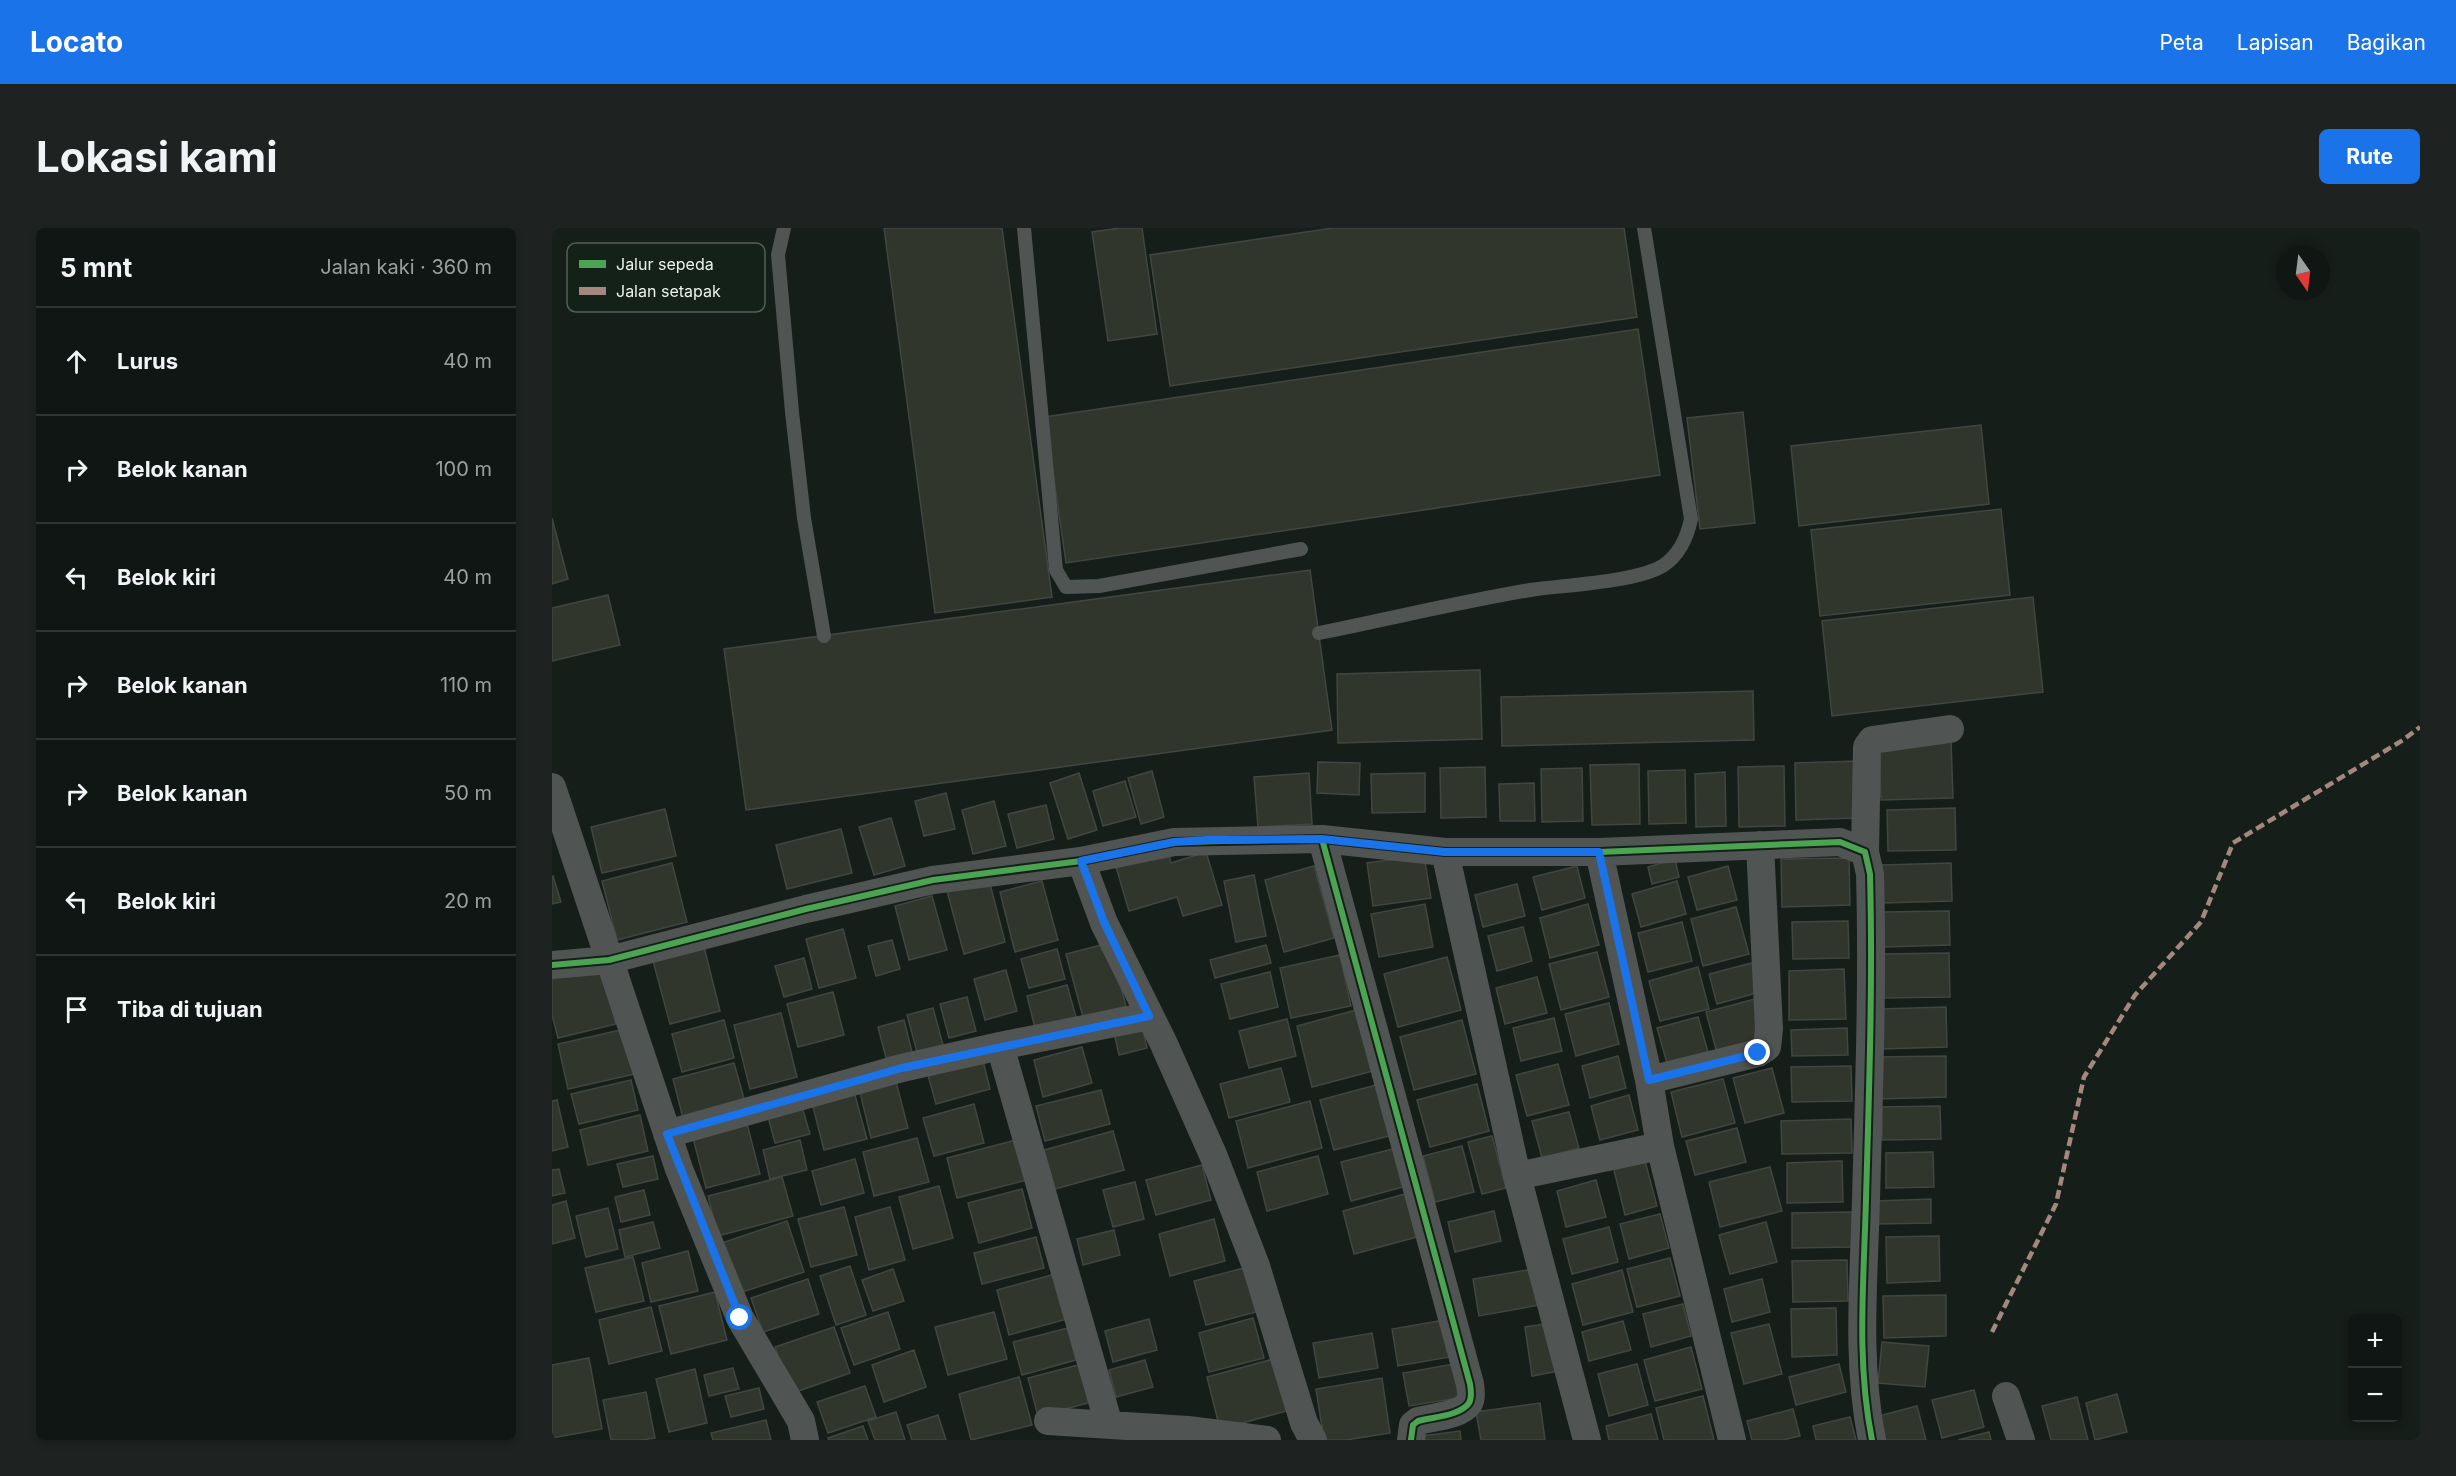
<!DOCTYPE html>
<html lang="id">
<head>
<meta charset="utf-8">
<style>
  body { margin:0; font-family:Inter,sans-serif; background:#1e2321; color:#f1f3f6 }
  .controls { position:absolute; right:18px; bottom:18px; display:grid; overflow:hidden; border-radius:9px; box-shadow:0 3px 9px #0003 }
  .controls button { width:54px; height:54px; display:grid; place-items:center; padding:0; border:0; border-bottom:2px solid #303533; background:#101613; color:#f1f3f6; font:30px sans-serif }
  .compass { position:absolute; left:1724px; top:18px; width:54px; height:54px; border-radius:50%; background:#101613; box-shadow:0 3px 9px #0003; rotate:166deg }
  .stop { position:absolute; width:18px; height:18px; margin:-14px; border:4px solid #1a73e8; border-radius:50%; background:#fff }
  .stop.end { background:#1a73e8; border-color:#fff; box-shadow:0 2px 6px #0008 }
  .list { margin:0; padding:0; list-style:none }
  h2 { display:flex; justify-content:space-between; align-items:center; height:78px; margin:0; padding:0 24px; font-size:26px }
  h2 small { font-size:20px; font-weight:400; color:#9c9fa0 }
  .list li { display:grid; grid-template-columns:39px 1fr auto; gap:18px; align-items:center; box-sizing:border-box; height:108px; padding:0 24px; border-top:2px solid #303533 }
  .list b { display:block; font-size:22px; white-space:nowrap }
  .list em { font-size:20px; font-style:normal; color:#9c9fa0 }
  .icon { flex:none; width:33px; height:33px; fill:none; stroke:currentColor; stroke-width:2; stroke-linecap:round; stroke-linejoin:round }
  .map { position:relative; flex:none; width:1868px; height:1212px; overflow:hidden; border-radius:9px }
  header { display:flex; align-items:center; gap:36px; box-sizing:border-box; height:84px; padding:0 30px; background:#1a73e8; color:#fff }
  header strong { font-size:28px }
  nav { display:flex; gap:33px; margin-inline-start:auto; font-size:21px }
  .intro { display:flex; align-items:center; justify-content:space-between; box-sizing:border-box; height:144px; padding:0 36px }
  h1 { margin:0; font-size:42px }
  .button { padding:15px 27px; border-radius:9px; background:#1a73e8; color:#fff; font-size:21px; font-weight:700 }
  main { display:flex; gap:36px; padding:0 36px }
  aside { flex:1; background:#101613; border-radius:9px; box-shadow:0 3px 9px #0003 }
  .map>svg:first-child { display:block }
  .building { fill:#30362b; stroke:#414641; stroke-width:1.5 }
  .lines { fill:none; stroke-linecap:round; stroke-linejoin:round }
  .lane { stroke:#505453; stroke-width:14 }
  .street { stroke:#505453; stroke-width:28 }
  .quiet { stroke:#a5887d; stroke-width:4.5; stroke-dasharray:9 4.5; stroke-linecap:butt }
  .cycleway-casing { stroke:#132118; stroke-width:10 }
  .cycleway { stroke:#4ca352; stroke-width:6 }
  .route { stroke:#1a73e8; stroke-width:8 }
  .key { fill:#132118; stroke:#536058; stroke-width:1.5 }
  .key-label { font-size:16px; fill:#e9f2ec }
</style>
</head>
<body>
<header>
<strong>Locato</strong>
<nav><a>Peta</a><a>Lapisan</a><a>Bagikan</a></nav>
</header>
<div class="intro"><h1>Lokasi kami</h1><a class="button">Rute</a></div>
<main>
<aside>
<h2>5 mnt<small>Jalan kaki · 360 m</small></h2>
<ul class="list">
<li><svg class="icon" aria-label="ahead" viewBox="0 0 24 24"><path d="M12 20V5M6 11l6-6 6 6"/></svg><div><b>Lurus</b></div><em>40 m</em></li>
<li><svg class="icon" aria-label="right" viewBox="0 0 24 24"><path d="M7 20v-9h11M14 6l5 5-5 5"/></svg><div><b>Belok kanan</b></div><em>100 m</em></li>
<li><svg class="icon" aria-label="left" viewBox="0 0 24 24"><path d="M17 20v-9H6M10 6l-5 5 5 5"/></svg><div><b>Belok kiri</b></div><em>40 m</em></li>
<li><svg class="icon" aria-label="right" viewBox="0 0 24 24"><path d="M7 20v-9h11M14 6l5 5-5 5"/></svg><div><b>Belok kanan</b></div><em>110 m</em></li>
<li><svg class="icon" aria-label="right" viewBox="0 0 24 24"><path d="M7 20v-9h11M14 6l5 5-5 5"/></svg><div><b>Belok kanan</b></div><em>50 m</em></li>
<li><svg class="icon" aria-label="left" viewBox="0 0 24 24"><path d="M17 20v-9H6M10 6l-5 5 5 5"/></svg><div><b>Belok kiri</b></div><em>20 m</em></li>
<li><svg class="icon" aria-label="arrive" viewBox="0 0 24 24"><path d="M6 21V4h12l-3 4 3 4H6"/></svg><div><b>Tiba di tujuan</b></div></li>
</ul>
</aside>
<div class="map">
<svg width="1868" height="1212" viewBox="0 0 1868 1212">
  <rect width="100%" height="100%" fill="#161e19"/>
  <!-- building -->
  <path class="building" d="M332,0h118l50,369 -117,16z
    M568,0h22l15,106 -49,7 -16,-109z
    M781,0h291l13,89 -467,69 -20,-131z
    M1086,101l22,146 -594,88 -21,-146z
    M1191,184l12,111 -55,6 -13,-111z
    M1429,197l8,79 -190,22 -8,-80z
    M1449,281l9,86 -190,21 -9,-86z
    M0,290l16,61 -16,5z
    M758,342l22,160 -586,80 -22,-161z
    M56,367l12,50 -68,16v-53z
    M1481,369l10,95 -211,24 -10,-95z
    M928,442l2,69 -144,4 -1,-69z
    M1201,463l1,49 -252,6 -1,-49z
    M1399,512l2,58 -72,2 -2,-58z
    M1305,533v57l-61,2 -1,-57z
    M766,534l42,1 -1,32 -42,-2z
    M1087,536l1,60 -48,1 -2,-60z
    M1232,538l1,60 -46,1 -1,-60z
    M933,539l1,50 -45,1 -1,-50z
    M1030,540l1,53 -41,1 -1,-53z
    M1133,542l1,53 -37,1 -1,-53z
    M600,543l12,46 -23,7 -13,-46z
    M1173,544l1,54 -30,1 -1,-53z
    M527,545l18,57 -29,9 -18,-56z
    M757,545l3,51 -54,3 -4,-50z
    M873,545v39l-53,1 -1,-39z
    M573,553l11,36 -33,9 -10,-35z
    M982,555l1,38h-35l-1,-37z
    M394,565l9,36 -31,7 -9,-35z
    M442,573l12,45 -33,8 -11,-44z
    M494,577l8,34 -37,9 -9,-34z
    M1403,580l1,42 -68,1 -1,-41z
    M113,581l11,47 -74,17 -11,-46z
    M339,590l14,48 -31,9 -15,-48z
    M289,601l11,44 -65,16 -11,-44z
    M616,624l3,11 35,-11 16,53 -39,11 -6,-19 -48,14 -13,-44z
    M872,627l7,43 -58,8 -6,-43z
    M1297,630l1,47 -68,2 -1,-48z
    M1123,631l4,18 -27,7 -4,-17z
    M120,635l15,59 -70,18 -15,-59z
    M1399,635l1,38 -70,2v-38z
    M762,638l20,72 -50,14 -19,-72z
    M1025,638l8,32 -43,12 -9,-33z
    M1176,638l9,34 -40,10 -9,-33z
    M702,647l12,61 -30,6 -12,-61z
    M1,648l8,26 -9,2v-27z
    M437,652l16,62 -41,12 -17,-63z
    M490,653l16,59 -43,12 -15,-60z
    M1125,653l9,33 -45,13 -9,-33z
    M965,656l8,32 -42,11 -8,-32z
    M380,668l15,54 -38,10 -14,-54z
    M873,676l8,43 -54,10 -8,-43z
    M1036,676l11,41 -49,13 -10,-40z
    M1184,679l13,47 -46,12 -12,-47z
    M1397,683l1,34 -66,2 -1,-35z
    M1296,693l1,37 -56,1 -1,-37z
    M1130,694l10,39 -44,11 -10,-39z
    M971,699l9,34 -35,10 -9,-35z
    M291,701l13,49 -37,10 -13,-49z
    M340,712l8,29 -24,7 -8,-30z
    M557,715l17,63 -43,11 -17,-63z
    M714,717l5,18 -56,15 -5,-18z
    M152,719l16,64 -50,13 -17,-63z
    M505,721l8,30 -36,9 -8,-29z
    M1045,724l12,45 -48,13 -12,-46z
    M1397,725l1,44 -66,1 -1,-44z
    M788,727l11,51 -60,12 -11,-50z
    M895,729l14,53 -63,17 -14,-53z
    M252,730l8,31 -28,8 -9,-31z
    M1200,735l8,29 -43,12 -8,-30z
    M49,737l15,59 -58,14 -6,-23v-38z
    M1146,739l11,42 -49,12 -11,-40z
    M1292,741l2,50 -57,1v-49z
    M454,742l11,41 -32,9 -11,-41z
    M718,744l8,35 -48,12 -9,-35z
    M985,749l10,36 -42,11 -9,-36z
    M515,757l9,32 -41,11 -8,-32z
    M281,764l11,43 -46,12 -11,-43z
    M415,769l9,34 -27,7 -9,-34z
    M1203,771l11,41 -49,13 -11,-41z
    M1057,775l10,41 -43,12 -11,-42z
    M1394,779l1,40 -67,2 -1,-40z
    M381,780l10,37 -26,7 -10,-37z
    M804,782l17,61 -61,16 -15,-61z
    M229,785l16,64 -47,12 -16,-64z
    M1146,789l10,35 -41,11 -10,-35z
    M1002,790l8,33 -41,10 -8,-33z
    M735,791l9,37 -47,12 -10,-37z
    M172,792l10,38 -52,14 -10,-38z
    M352,792l8,32 -26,6 -8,-31z
    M910,792l14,54 -62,16 -14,-53z
    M590,797l5,23 -28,7 -5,-22z
    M1295,800l1,27 -56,1 -1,-26z
    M73,801l10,45 -67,15 -10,-45z
    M530,819l10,36 -49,14 -9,-37z
    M429,825l9,36 -54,15 -10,-36z
    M1066,828l8,32 -36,10 -8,-32z
    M1394,828v41l-68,2 -1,-42z
    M182,835l11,39 -62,16 -10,-39z
    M1006,836l11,41 -42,11 -11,-41z
    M1299,838l1,35 -60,1 -1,-35z
    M729,840l9,34 -61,16 -9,-34z
    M1220,840l12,45 -39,10 -12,-45z
    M343,850l13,50 -37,10 -12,-50z
    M1171,851l12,44 -53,14 -11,-45z
    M79,852l7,30 -59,14 -8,-30z
    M828,856l13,51 -59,15 -14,-50z
    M925,856l12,47 -59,16 -13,-47z
    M301,860l14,51 -43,11 -13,-51z
    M549,862l9,34 -65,17 -9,-35z
    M1077,867l9,35 -38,10 -9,-34z
    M5,872l11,47 -16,4v-50z
    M758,873l12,47 -74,20 -12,-47z
    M249,875l9,31 -35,9 -8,-30z
    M422,876l10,39 -50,13 -11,-38z
    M1388,878l1,33 -59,1v-33z
    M1017,884l10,36 -37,10 -10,-37z
    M88,887l8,36 -60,14 -8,-35z
    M1299,891l1,34 -70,1 -1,-33z
    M194,892l14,54 -54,14 -14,-54z
    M1185,900l9,34 -51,13 -9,-34z
    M561,903l11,39 -69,19 -11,-39z
    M940,908l14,52 -24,6 -14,-52z
    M365,910l12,44 -55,14 -11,-44z
    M248,912l7,30 -37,9 -7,-29z
    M464,912l11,40 -70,18 -10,-40z
    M910,918l12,46 -39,10 -12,-46z
    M841,921l10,38 -52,14 -10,-39z
    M1381,924l1,35 -48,1v-35z
    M101,928l5,23 -35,8 -6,-23z
    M766,928l10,38 -61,17 -10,-39z
    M303,931l9,34 -43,12 -9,-34z
    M1093,933l12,45 -32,9 -11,-45z
    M1290,933l1,41 -56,1v-40z
    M650,937l9,35 -55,15 -10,-35z
    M1218,939l12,44 -62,16 -11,-45z
    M7,941l6,24 -13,3v-26z
    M230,949l11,39 -75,20 -10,-40z
    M1044,952l10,37 -40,10 -9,-36z
    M583,954l9,37 -31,8 -10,-37z
    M387,958l14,52 -40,11 -14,-52z
    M470,961l10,39 -53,15 -11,-40z
    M92,962l6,25 -29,7 -6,-25z
    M853,966l12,43 -63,17 -11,-43z
    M1379,971v24l-54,1 -1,-23z
    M14,973l9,37 -23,6v-39z
    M292,979l13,48 -46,12 -13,-48z
    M338,979l15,53 -36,10 -14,-53z
    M56,980l10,41 -32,8 -10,-41z
    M942,983l7,30 -46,11 -7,-30z
    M1300,984v35l-60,1v-35z
    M1108,986l9,34 -40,11 -9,-35z
    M662,991l11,42 -55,15 -11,-42z
    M235,993l17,51 -65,21 -17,-50z
    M101,994l7,26 -35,9 -6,-27z
    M1214,994l11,40 -47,12 -11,-39z
    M1057,999l9,35 -46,12 -9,-35z
    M562,1002l6,25 -37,10 -6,-26z
    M1387,1008l1,45 -53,2 -1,-46z
    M484,1009l8,31 -62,16 -8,-31z
    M136,1023l10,40 -47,11 -9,-39z
    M81,1029l11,44 -48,11 -11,-44z
    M1118,1030l10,38 -43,11 -10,-38z
    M1295,1032l1,41 -55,1 -1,-41z
    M298,1038l16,49 -30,10 -16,-49z
    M692,1040l12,44 -50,13 -12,-44z
    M988,1040l5,36 -66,12 -6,-37z
    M341,1041l11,32 -31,10 -11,-31z
    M1070,1042l11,42 -50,13 -11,-41z
    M503,1046l12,45 -58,16 -12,-45z
    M256,1051l11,35 -56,18 -12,-34z
    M1210,1051l8,33 -38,10 -8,-33z
    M163,1064l12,48 -56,14 -12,-48z
    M1394,1067v41l-62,2 -1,-42z
    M1131,1076l8,32 -40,11 -8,-33z
    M99,1079l11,44 -53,13 -10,-44z
    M1284,1080l1,47 -45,2 -1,-48z
    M336,1084l12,37 -46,16 -13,-37z
    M442,1084l13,47 -59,16 -13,-48z
    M701,1090l11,40 -55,14 -10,-39z
    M597,1091l8,31 -44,12 -8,-31z
    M892,1092l6,37 -52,9 -6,-37z
    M1071,1093l8,29 -42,11 -7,-29z
    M999,1095l8,48 -27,5 -7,-49z
    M1217,1096l13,50 -38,10 -13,-51z
    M282,1099l16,46 -60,21 -15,-47z
    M516,1100l8,32 -54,15 -9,-33z
    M820,1105l6,35 -59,10 -6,-35z
    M1330,1114l47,4 -4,41 -47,-4z
    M1139,1119l11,42 -47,12 -11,-41z
    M362,1122l12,37 -42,15 -12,-37z
    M37,1130l13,71 -50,9v-73z
    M725,1130l13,52 -70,19 -13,-52z
    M593,1132l8,27 -37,10 -7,-27z
    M530,1136l10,38 -54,14 -10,-38z
    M901,1136l6,34 -50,8 -6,-33z
    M1085,1136l11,41 -39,11 -11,-42z
    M1287,1136l7,28 -50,13 -7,-28z
    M181,1140l6,21 -30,7 -5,-21z
    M143,1141l12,54 -38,9 -13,-53z
    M467,1149l13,48 -61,15 -12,-46z
    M830,1150l8,55 -44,7h-22l-8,-51z
    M313,1158l11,31 -48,16 -11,-31z
    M207,1160l5,21 -33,8 -6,-21z
    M1422,1162l10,37 -42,11 -10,-38z
    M94,1164l9,46 -14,2h-30l-8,-40z
    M1565,1166l10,38 -32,8 -9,-37z
    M1151,1168l11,44h-50l-8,-32z
    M1525,1169l11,43h-37l-9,-34z
    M988,1175l5,37h-64l-5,-28z
    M1365,1178l9,34h-45l-6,-23z
    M1241,1181l7,27 -17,4h-31l-5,-19z
    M344,1184l9,28h-30l-7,-19z
    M1099,1186l7,26h-49l-3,-14z
    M386,1187l8,25h-34l-5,-15z
    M1298,1189l6,23h-40l-3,-14z
    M214,1192l5,20h-58l-2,-7z
    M311,1198l5,14h-39l-1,-2z
    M908,1203l1,9h-39v-4z
    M1437,1204l2,8h-33z"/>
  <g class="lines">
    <!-- lane -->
    <path class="lane" d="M232,0l-6,27 14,157 12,106 20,118
      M472,0l32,342 10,17 33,-1 202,-37
      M767,405c70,-14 140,-31 211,-43 33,-5 109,-8 134,-25 16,-11 23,-27 27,-46l-47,-291"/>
    <!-- street -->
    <path class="street" d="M0,559l127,382 61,149 61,103 4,19
      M770,611l148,545c1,6 2,14 -1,19 -9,13 -37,14 -51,18l-5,4 -2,15
      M893,624l72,324 70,264
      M1047,624l50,228 11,66 72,294
      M1313,624l2,-105 5,-7 78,-11
      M529,633l23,62 59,119 51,115 42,109 48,157 9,17
      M0,737l57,-5 197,-51 127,-29 148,-19 93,-19 148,-3 123,13h154l241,-10 25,10 5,22c3,108 -1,217 -4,325 -2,81 -10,161 6,241
      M1097,852l109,-27 9,-6 2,-18 -9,-184
      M115,906l235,-66 98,-22
      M965,948l143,-30
      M1454,1168l15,44
      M496,1193l140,9 79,10
      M557,1197l-109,-379 149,-30"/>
    <!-- quiet -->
    <path class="quiet" d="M1440,1104l64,-128 28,-127 51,-82 66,-73 32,-79 170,-103 17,-13"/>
    <!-- cycleway casing -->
    <g class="cycleway-casing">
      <path id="cycleway" d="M770,611l148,545c1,6 2,14 -1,19 -9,13 -37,14 -51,18l-5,4 -2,15
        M0,737l57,-5 197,-51 127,-29 148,-19 93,-19 148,-3 123,13h154l241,-10 25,10 5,22c3,108 -1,217 -4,325 -2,81 -10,161 6,241"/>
    </g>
    <!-- cycleway -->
    <use href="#cycleway" class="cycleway"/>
  </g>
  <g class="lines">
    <!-- route -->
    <path class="route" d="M188,1090l-73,-184 235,-66 247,-52 -45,-94 -23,-61 93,-19 33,-2 115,-1 123,13h154l50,228 109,-27"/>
  </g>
  <!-- legend -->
  <rect x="15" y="15" width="198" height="69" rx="9" class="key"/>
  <rect x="27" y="32" width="27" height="8" fill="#4ca352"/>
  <rect x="27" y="59" width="27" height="8" fill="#a5887d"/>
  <g class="key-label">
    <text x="64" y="42">Jalur sepeda</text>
    <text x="64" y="69">Jalan setapak</text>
  </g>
</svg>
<div class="controls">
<button>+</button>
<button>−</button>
</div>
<svg class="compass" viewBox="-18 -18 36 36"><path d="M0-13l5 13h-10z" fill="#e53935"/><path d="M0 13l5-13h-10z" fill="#9c9fa0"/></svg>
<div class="stop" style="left:188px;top:1090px"></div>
<div class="stop end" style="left:1206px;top:825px"></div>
</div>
</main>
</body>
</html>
